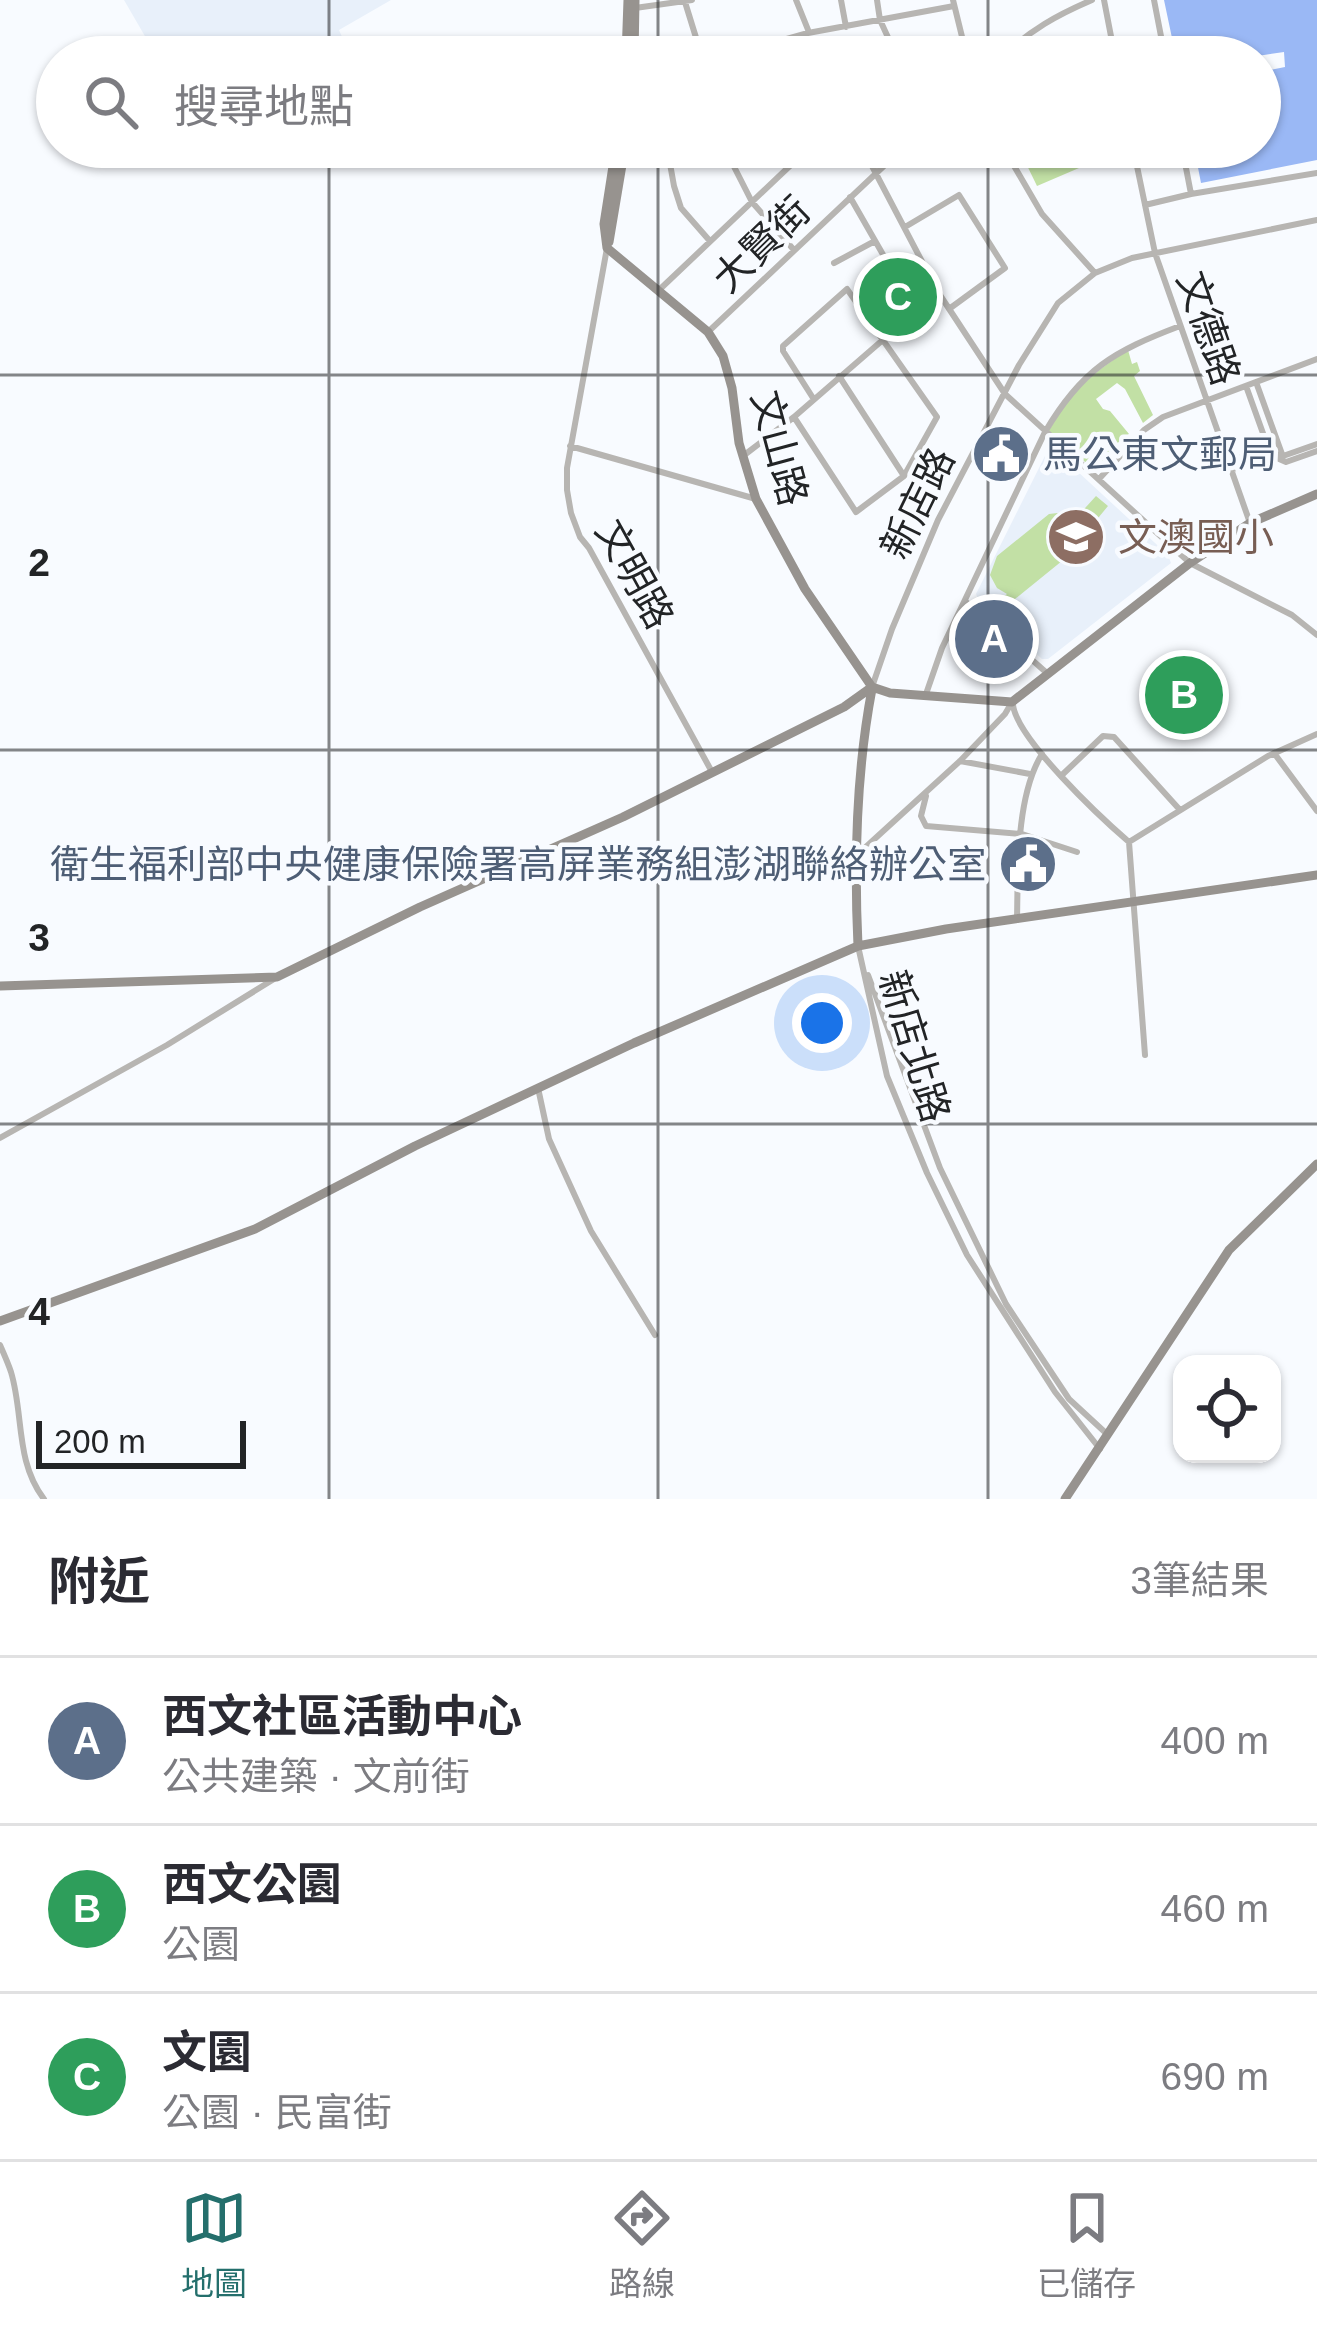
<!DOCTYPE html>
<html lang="zh-TW">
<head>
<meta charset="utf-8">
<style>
  body { margin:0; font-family:Arial,"Noto Sans TC",sans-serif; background:#f7f7f7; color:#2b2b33 }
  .controls { position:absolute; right:36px; bottom:36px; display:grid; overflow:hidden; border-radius:24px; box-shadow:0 3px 9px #0004 }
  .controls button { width:108px; height:108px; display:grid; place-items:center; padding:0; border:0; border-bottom:3px solid #e1e1e2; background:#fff; color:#2b2b33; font:60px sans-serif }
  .scale { position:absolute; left:36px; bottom:30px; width:210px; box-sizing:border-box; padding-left:12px; border:6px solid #222426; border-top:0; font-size:33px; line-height:42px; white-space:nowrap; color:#222426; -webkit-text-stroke:9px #f8fbff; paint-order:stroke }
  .you { position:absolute; left:822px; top:1023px; width:42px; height:42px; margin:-30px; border:9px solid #fff; border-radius:50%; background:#1a73e8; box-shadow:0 0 0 18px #1a73e833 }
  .badge { display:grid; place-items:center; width:78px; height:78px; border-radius:50%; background:#246f6c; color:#fff; font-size:39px; font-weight:700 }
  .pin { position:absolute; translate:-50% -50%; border:6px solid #fff; box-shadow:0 3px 12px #0006 }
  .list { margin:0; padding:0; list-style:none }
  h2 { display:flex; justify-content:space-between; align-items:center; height:156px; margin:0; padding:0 48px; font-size:51px }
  h2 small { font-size:39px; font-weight:400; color:#7c7c81 }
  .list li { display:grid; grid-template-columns:78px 1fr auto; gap:36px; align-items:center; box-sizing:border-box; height:168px; padding:0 48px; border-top:3px solid #e1e1e2 }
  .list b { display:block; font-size:45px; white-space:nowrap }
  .list p { margin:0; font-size:39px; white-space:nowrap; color:#7c7c81 }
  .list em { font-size:39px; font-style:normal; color:#7c7c81 }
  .icon { flex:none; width:66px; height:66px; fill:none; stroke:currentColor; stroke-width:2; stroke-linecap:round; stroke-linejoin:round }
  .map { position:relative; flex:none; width:1317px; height:1499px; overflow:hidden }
  .search { position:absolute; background:#fff; box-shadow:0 3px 9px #0004; left:36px; right:36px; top:36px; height:132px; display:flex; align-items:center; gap:30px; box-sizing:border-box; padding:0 42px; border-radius:66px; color:#7c7c81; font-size:45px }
  .sheet { height:660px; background:#fff }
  nav { display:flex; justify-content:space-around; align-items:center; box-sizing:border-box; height:168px; border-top:3px solid #e1e1e2; background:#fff; font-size:33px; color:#7c7c81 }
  nav a { display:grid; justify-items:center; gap:6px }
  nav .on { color:#246f6c }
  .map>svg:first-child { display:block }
  .built { fill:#e8f0fa }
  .green { fill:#c2e0a5 }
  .water { fill:#9ab8f5 }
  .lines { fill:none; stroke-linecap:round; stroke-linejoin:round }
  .street { stroke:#b7b5b2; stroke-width:6 }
  .secondary { stroke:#97938f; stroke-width:9 }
  .grid { fill:none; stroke:#222426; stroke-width:3; stroke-opacity:0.55 }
  .labels { text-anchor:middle; stroke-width:9; stroke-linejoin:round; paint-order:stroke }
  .street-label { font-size:39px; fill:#222426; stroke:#f8fbff }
  .service-label { font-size:39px; fill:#4e5e75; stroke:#f8fbff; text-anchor:start }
  .education-label { font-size:39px; fill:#785e54; stroke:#f8fbff; text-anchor:start }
  .grid-label { font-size:39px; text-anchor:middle; font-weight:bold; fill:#222426; stroke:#f8fbff; stroke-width:9; stroke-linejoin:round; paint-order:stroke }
</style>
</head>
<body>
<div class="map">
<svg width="1317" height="1499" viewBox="0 0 1317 1499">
  <rect width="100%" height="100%" fill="#f8fbff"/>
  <!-- built -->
  <path class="built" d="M124,0h267l-52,30 8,18 -16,9h-174z
    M1050,446l118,109 3,8 -123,96h-6l-63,-58 -3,-7z"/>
  <!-- green -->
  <path class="green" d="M1018,147h80l-19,21 -42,18z
    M915,256l20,35 -52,46 -22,-34z
    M1128,350l4,14 5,-2 3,9 -6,5 19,39 -10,8 -18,-34 -8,-6 -21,16 7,10 7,2 19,23 -14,11 -20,25 -47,-38c25,-42 39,-55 80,-82z
    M1096,496l12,10 -19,23 5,6 -95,77 -6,-7 14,-11 -10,-6 -7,-13 7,-19 52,-42 17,-2 10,6z
    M1185,667l35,38 -28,23h-8l-27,-28 1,-9z"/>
  <!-- water -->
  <path class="water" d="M1164,0h153v160l-116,23 -7,-36h66v-75l25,-5 -1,-15 -33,5h-75z"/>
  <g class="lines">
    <!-- street -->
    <path class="street" d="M796,0l23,57
      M841,0l5,27
      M877,0l3,20 17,37
      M953,0l14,57
      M1104,0l11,57
      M1154,0l11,57
      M685,2l17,55
      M635,8l57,-8
      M722,57l86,-24 146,-27
      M1002,57c28,-27 55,-42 90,-57
      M667,147l7,39 7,22 28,32
      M724,147l28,55 42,48
      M862,147l76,145 67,102 185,169 102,52 25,20
      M1003,147l39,67 53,59
      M1133,147l22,106 95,270
      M1182,147l9,47
      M850,197l43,75
      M1145,205l46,-11 126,-21
      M905,227l54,-32 46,73 -56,41
      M607,248l-40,220v22l4,23 9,24 9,11 123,224
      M834,263l41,-22
      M658,291l136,-129 -7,-15
      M708,332l196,-185
      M839,376l65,100
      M1256,382l26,72
      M1246,386l23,64
      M794,417l62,95 48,-36 33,-59 -90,-128 -64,57v5l30,47
      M570,446l186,53
      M743,456l51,-39 144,-125
      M1228,462l39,-15 16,9 34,-12
      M1231,470l39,-15 16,7 31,-11
      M1099,479l45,-49 19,-13 154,-58
      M965,601l83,73
      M872,687l20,-58 46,-109 81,-155 39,-62 37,-30 37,-15 185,-38
      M926,694l16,-46 103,-216c37,-63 69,-81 135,-106
      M1013,705c4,34 87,112 116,137
      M1274,753l43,58
      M960,761l70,13
      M1063,774l40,-38 11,1 66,73
      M926,796l-5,20 5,10 96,8 55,18
      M857,855l103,-94 45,-47 7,-12
      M1017,920c1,-50 -1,-124 25,-166
      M858,946l29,130 40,97 40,82 88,137 45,57
      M868,975l72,193 66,136 63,95 39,36
      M1145,1055l-16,-213 139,-86 49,-22
      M538,1088l11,51 42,92 64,104
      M0,1138l167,-93 107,-66
      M0,1345c4,9 8,18 11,27 13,43 4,89 33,127"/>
    <!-- secondary -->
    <path class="secondary" d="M626,57l2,-57
      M634,57l1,-57
      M616,147l-12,77 3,24 101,84 15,24 9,32 7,55 17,56 49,90 67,98
      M609,242l16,-95
      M872,687l18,6 122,9 178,-139 60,-40 67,-29
      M858,946c-4,-85 -2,-173 14,-257
      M0,986l277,-9 143,-70 203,-90 221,-110 28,-20
      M0,1321l255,-92 160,-83 219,-103 224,-97 88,-17 371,-54
      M1065,1499l164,-249 88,-86"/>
  </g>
  <!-- grid -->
  <path class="grid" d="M329,0v57M658,0v57M988,0v57M329,147v1352M658,147v1352M988,147v1352M0,375h1317M0,750h1317M0,1124h1317"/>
  <!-- icons -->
  <defs>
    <g id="civic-disc" transform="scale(3)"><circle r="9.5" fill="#5c6f8a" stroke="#f8fbff"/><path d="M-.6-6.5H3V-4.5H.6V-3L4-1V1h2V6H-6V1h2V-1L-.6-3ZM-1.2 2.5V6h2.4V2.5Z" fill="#fff"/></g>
    <g id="school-disc" transform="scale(3)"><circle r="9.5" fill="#8d6e63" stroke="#f8fbff"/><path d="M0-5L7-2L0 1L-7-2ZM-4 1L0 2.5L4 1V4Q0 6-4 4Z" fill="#fff"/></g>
  </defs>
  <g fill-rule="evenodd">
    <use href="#civic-disc" x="1001" y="454"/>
    <use href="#school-disc" x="1076" y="537"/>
    <use href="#civic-disc" x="1028" y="864"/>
  </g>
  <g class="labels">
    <!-- street labels -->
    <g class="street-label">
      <text transform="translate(761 244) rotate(-44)" y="14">大賢街</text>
      <text transform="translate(1209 328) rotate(71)" y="14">文德路</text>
      <text transform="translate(780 448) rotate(75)" y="14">文山路</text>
      <text transform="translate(917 503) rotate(-64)" y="14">新店路</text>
      <text transform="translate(635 574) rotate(61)" y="14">文明路</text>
      <text transform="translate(915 1046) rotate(73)" y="14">新店北路</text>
    </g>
    <!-- service labels -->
    <g class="service-label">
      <text x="1043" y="468">馬公東文郵局</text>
      <text x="986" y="878" text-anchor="end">衛生福利部中央健康保險署高屏業務組澎湖聯絡辦公室</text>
    </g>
    <!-- education labels -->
    <g class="education-label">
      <text x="1118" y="551">文澳國小</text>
    </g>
  </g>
  <g class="grid-label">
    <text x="39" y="576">2</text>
    <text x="39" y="951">3</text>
    <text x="39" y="1325">4</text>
  </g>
</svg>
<div class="controls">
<button><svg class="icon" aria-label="locate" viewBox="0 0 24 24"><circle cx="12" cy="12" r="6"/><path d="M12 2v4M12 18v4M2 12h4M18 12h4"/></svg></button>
</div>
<div class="scale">200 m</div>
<div class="you"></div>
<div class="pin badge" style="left:994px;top:639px;background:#5c6f8a">A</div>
<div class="pin badge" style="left:1184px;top:695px;background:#2e9e5b">B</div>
<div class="pin badge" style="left:898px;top:297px;background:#2e9e5b">C</div>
<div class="search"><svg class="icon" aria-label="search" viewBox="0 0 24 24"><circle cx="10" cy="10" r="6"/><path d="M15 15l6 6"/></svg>搜尋地點</div>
</div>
<section class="sheet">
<h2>附近<small>3筆結果</small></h2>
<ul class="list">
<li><span class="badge" style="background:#5c6f8a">A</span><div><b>西文社區活動中心</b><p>公共建築 · 文前街</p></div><em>400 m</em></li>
<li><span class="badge" style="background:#2e9e5b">B</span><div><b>西文公園</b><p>公園</p></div><em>460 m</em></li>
<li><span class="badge" style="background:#2e9e5b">C</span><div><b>文園</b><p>公園 · 民富街</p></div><em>690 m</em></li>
</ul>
</section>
<nav>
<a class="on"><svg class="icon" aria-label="map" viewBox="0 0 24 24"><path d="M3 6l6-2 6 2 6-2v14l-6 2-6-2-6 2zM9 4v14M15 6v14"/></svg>地圖</a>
<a><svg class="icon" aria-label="directions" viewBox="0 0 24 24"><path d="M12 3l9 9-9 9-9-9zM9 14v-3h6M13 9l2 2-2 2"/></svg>路線</a>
<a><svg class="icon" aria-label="saved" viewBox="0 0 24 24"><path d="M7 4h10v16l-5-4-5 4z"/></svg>已儲存</a>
</nav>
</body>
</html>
